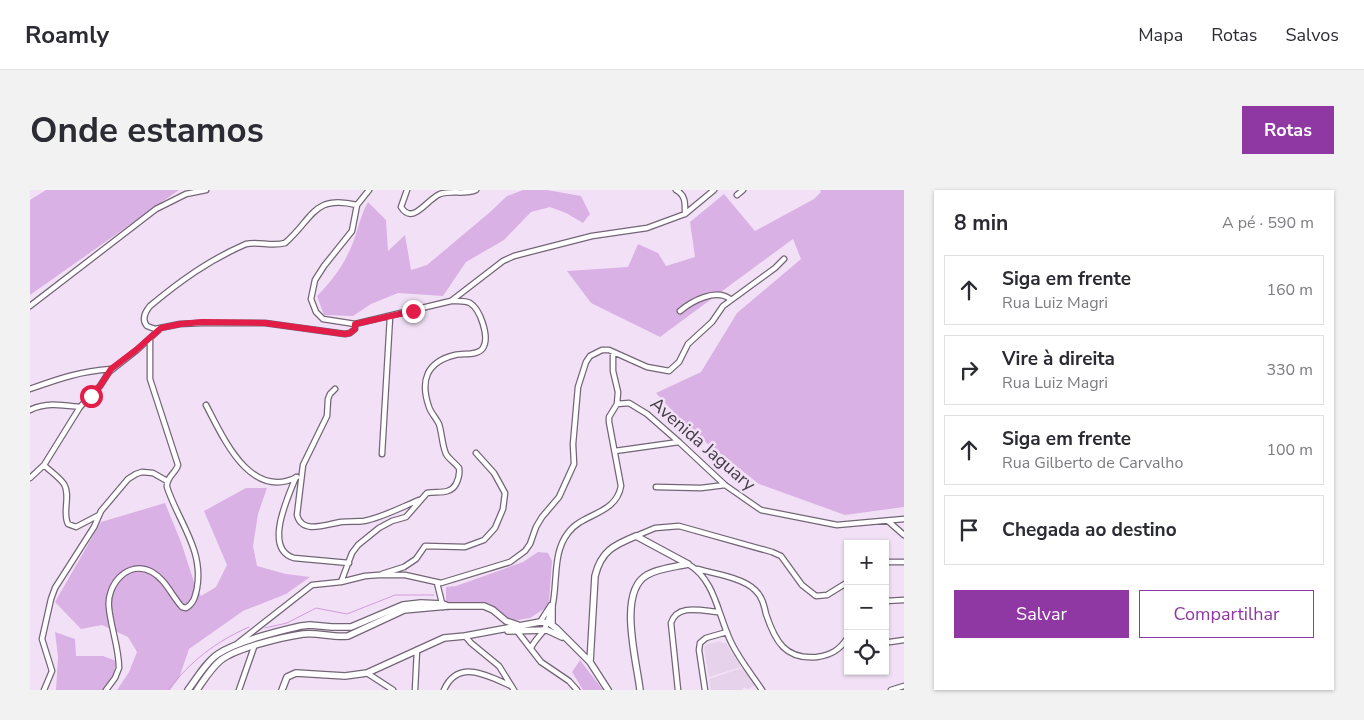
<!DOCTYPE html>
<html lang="pt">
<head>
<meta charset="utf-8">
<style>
  body { margin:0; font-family:"Nunito Sans",sans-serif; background:#f2f2f3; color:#2b2b33 }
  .controls { position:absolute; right:15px; bottom:15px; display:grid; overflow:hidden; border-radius:0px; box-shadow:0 1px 4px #0004 }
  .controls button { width:45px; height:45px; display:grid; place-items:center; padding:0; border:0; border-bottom:1px solid #e1e1e2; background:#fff; color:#2b2b33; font:25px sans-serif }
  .stop { position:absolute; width:15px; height:15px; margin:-11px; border:4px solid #e11d48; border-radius:50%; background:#fff }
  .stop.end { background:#e11d48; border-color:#fff; box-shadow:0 1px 5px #0008 }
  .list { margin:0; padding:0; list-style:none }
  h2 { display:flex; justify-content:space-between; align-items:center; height:65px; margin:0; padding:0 20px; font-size:21px }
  h2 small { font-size:16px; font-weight:400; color:#7c7c81 }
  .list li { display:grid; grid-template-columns:32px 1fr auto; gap:15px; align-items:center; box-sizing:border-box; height:70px; margin:0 10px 10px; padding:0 10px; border:1px solid #e1e1e2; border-radius:0px }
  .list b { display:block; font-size:19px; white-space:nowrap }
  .list p { margin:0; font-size:16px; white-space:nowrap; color:#7c7c81 }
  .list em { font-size:16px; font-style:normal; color:#7c7c81 }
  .actions { display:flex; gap:10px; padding:15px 20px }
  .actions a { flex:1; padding:11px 0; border:1px solid #8f37a3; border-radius:0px; text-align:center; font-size:18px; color:#8f37a3 }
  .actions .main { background:#8f37a3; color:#fff }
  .icon { flex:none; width:28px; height:28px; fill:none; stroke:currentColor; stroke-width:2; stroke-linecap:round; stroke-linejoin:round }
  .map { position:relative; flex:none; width:874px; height:500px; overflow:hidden; border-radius:0px }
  header { display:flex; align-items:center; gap:30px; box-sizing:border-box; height:70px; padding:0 25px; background:#fff; border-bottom:1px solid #e1e1e2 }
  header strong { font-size:24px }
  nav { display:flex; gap:28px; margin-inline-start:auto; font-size:18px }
  .intro { display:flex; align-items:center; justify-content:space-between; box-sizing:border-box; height:120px; padding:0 30px }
  h1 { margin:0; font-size:35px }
  .button { padding:12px 22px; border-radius:0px; background:#8f37a3; color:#fff; font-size:18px; font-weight:700 }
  main { display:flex; gap:30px; padding:0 30px }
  aside { flex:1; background:#fff; border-radius:0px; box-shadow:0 1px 4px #0004 }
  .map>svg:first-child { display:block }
  .built { fill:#e6d2eb }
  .green { fill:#dab1e4 }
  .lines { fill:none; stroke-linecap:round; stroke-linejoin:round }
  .stream { stroke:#d29be0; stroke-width:1 }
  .street-casing { stroke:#736576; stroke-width:7 }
  .secondary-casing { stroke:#736576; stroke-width:8 }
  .street { stroke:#fff; stroke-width:4.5 }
  .secondary { stroke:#fff; stroke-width:5.5 }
  .route { stroke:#e11d48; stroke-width:6 }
  .labels { text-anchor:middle; stroke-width:5; stroke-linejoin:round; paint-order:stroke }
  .street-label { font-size:18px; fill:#403a42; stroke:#f2e1f6 }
</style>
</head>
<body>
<header>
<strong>Roamly</strong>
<nav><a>Mapa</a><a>Rotas</a><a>Salvos</a></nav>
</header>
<div class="intro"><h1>Onde estamos</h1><a class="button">Rotas</a></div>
<main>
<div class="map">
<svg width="874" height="500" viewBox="0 0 874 500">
  <rect width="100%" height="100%" fill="#f2e1f6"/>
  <!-- built -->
  <path class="built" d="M691,451l1,2h4l15,24 -32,10 -5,-30 4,-3z
    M712,478l13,15 -1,3 -6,3 -4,-2 -3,3h-30l-2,-11z"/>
  <!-- green -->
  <path class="green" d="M16,0h133l-149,105v-95z
    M493,0h24l34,6 9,18 -7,9 -17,-10 -16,-6 -19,5 -27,28 -38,22 -23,34 -45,-3 -27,11 -18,12 -29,-1 -7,-19c15,-15 27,-31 35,-51 6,-14 8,-29 16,-43l18,18 2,31 17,-16 6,35 16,-5 62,-52 18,-17z
    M790,0h84v317l-59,8 -86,-31 -70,-55 -33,-36 45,-21 36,-59 64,-54 -8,-20 -133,98 -69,-34 -24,-32 61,-4 10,-23 20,9 8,13 29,-9 -5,-35 34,-28 31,37 59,-32 7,-7z
    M216,298h21l-9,26 -5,32 4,20 29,8 24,3 -24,17 -43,17 -54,38 -10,29 -9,12h-53l12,-18 8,-20 -9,-15 -26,-12 -21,4 -26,-27 46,-80 64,-19 16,39 14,43 6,11 15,-9 11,-22 -23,-54z
    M508,362l10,1 4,8 -3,41 -5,7 -14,9 -18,3 -7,-4 -15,-13 -9,-2 -35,3v-18l10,-1 67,-24z
    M25,442l20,7 1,17h27l13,5 -3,17 -9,12h-48l2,-33z
    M550,470l23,30h-20l-11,-18z"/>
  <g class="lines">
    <!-- stream -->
    <path class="stream" d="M235,438l22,-5 29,-15 31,6 48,-19h39
      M138,500c23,-29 47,-48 81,-63"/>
    <!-- street casing -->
    <g class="street-casing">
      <path id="street" d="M377,0l-6,17c12,19 26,-8 39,-13 12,-4 25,1 36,-4
        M707,5l6,-5
        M655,24l29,-24
        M421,111l52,-40 11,-5 78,-20 55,-8 38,-14c0,-10 1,-19 -9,-24
        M0,116l126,-97 30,-15 20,-4
        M650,121c12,-10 36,-23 50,-12
        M325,134v5l-5,4 -5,1 -80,-11h-63l-22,1 -25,5 -8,-3c-6,-7 -2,-14 3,-20 30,-25 59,-46 96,-62 13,-3 26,3 39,-1 28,-24 28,-49 72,-38
        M583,162v19l5,21 -1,12
        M0,199c28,-10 51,-18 81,-20
        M305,199l-5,5 -2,5 -1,17 -24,49 -6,50c5,20 30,9 44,7 8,-1 15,0 23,-1 17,-3 38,-14 55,-21
        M176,215c17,32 44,96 91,72
        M0,220c16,-8 32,-5 50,-3
        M585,261l64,-9
        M352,264l8,-137
        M14,275c6,6 15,12 20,19 7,12 -2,28 4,40l8,3 23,-12
        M266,287c-8,20 -33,72 -2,81l55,5
        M0,288l14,-13 36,-58 20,-21 9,-14 28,-22 24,-22
        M626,297l45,1 24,-3
        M858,331l16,14
        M606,346l19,-8 24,-2 93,26 9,4 21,29 14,11 11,-1 21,-13
        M855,372h19
        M658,374c28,16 30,53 44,80 8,16 20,31 30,46
        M667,379c16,4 46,9 58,21 7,6 9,15 11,24 9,27 19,46 51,43 14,-2 23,-7 31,-20
        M352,384l22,-7 12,-8 9,-13 40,1 19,-7 11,-12 8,-19 2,-16 -11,-20 -18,-20
        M311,392l11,-29 6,-8 21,-17 13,-7 14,-4 21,-24c11,-2 23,2 29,-9 3,-6 4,-10 3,-16 -4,-5 -10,-9 -13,-14 -4,-9 -4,-21 -7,-30 -3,-6 -8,-11 -10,-17 -9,-26 -3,-45 26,-52 8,-2 23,1 28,-7 7,-11 -3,-39 -13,-45 -5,-3 -13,-2 -19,-2l-96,23 -32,-5 -7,-7 -5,-13 4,-19 9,-14 28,-35 5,-26 12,-15
        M407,393l6,24
        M855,411l19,-1
        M510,432l11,-17
        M487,441l24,31 28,19 8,9
        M435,446l6,7 28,23 15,24
        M860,452l14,-2
        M208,453l74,-58 29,-3 24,-6 13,-1h27l36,8 69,-21 15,-11 5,-7 6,-17 6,-10 17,-20 15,-33 -1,-20 5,-57 8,-25 4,-6 12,-6h7l38,17 22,4 10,-9 9,-18 24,-22 11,-16 52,-38 9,-9
        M501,458c3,-7 9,-12 13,-18 3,-6 6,-16 8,-22 6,-24 0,-55 16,-75 14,-20 48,-18 53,-47l-12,-64v-5l8,-13 12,-1 18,11 32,28 46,43 36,25 76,15 67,-6
        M337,483l26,17
        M14,500l8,-19 -10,-32 9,-40 4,-11 39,-61 7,-16 27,-32 8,-5 6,-2 11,1 14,8
        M76,500l9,-12 4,-10c0,-20 -8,-40 -10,-60 -3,-23 19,-49 43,-36 13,7 20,24 30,35l4,1c8,-5 9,-11 11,-20 7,-38 -19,-67 -30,-101 -1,-10 9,-14 11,-22l-28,-86v-40
        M209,500l15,-43
        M385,500l2,-40
        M414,500c14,-32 45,-14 67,-4
        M648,500l-7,-67c6,-20 32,-12 48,-11
        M675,500l-6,-40 1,-7 6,-5 21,-6
        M861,500l13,-4"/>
    </g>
    <!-- secondary casing -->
    <g class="secondary-casing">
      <path id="secondary" d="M522,417v18
        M478,441l39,-1 15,7
        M560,472l5,-86c6,-25 19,-31 41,-40l52,28
        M158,500c9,-12 18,-28 30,-36 18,-12 61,-23 83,-28l9,-1 22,2h19l52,-22 18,-2 22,1 5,2
        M167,500c7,-10 14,-22 24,-30 15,-12 62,-23 82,-26 15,-2 30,4 45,2l56,-26 44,-4h36l9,4 13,11 12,4
        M252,500l5,-13 9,-4 49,3 22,-3 77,-35 21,-2 75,-14 9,1 7,5 34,34 18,28
        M610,500c-3,-28 -23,-98 7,-115 12,-7 28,-8 41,-11"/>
    </g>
    <!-- street -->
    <use href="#street" class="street"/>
    <!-- secondary -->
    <use href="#secondary" class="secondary"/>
  </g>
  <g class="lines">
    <!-- route -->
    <path class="route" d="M61,206l9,-10 11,-17 25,-19 25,-22 19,-4 22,-2 63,1 80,11 5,-1 5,-4v-5l58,-13"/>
  </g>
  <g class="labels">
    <!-- street labels -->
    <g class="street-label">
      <text transform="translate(673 254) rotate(41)" y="6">Avenida Jaguary</text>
    </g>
  </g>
</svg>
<div class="controls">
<button>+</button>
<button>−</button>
<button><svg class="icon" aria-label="locate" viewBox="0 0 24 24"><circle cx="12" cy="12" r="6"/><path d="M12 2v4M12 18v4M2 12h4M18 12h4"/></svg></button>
</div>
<div class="stop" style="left:61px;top:206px"></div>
<div class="stop end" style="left:383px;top:121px"></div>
</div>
<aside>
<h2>8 min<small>A pé · 590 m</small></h2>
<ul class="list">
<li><svg class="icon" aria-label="ahead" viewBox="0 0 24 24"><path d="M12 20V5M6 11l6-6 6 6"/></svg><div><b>Siga em frente</b><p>Rua Luiz Magri</p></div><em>160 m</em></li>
<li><svg class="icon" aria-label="right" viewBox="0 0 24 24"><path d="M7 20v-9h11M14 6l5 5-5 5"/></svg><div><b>Vire à direita</b><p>Rua Luiz Magri</p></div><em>330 m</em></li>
<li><svg class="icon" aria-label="ahead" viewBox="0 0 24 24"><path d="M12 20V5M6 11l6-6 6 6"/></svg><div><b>Siga em frente</b><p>Rua Gilberto de Carvalho</p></div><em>100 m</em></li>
<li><svg class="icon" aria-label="arrive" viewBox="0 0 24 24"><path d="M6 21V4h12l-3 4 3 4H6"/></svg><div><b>Chegada ao destino</b></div></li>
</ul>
<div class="actions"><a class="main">Salvar</a><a>Compartilhar</a></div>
</aside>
</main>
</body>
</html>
